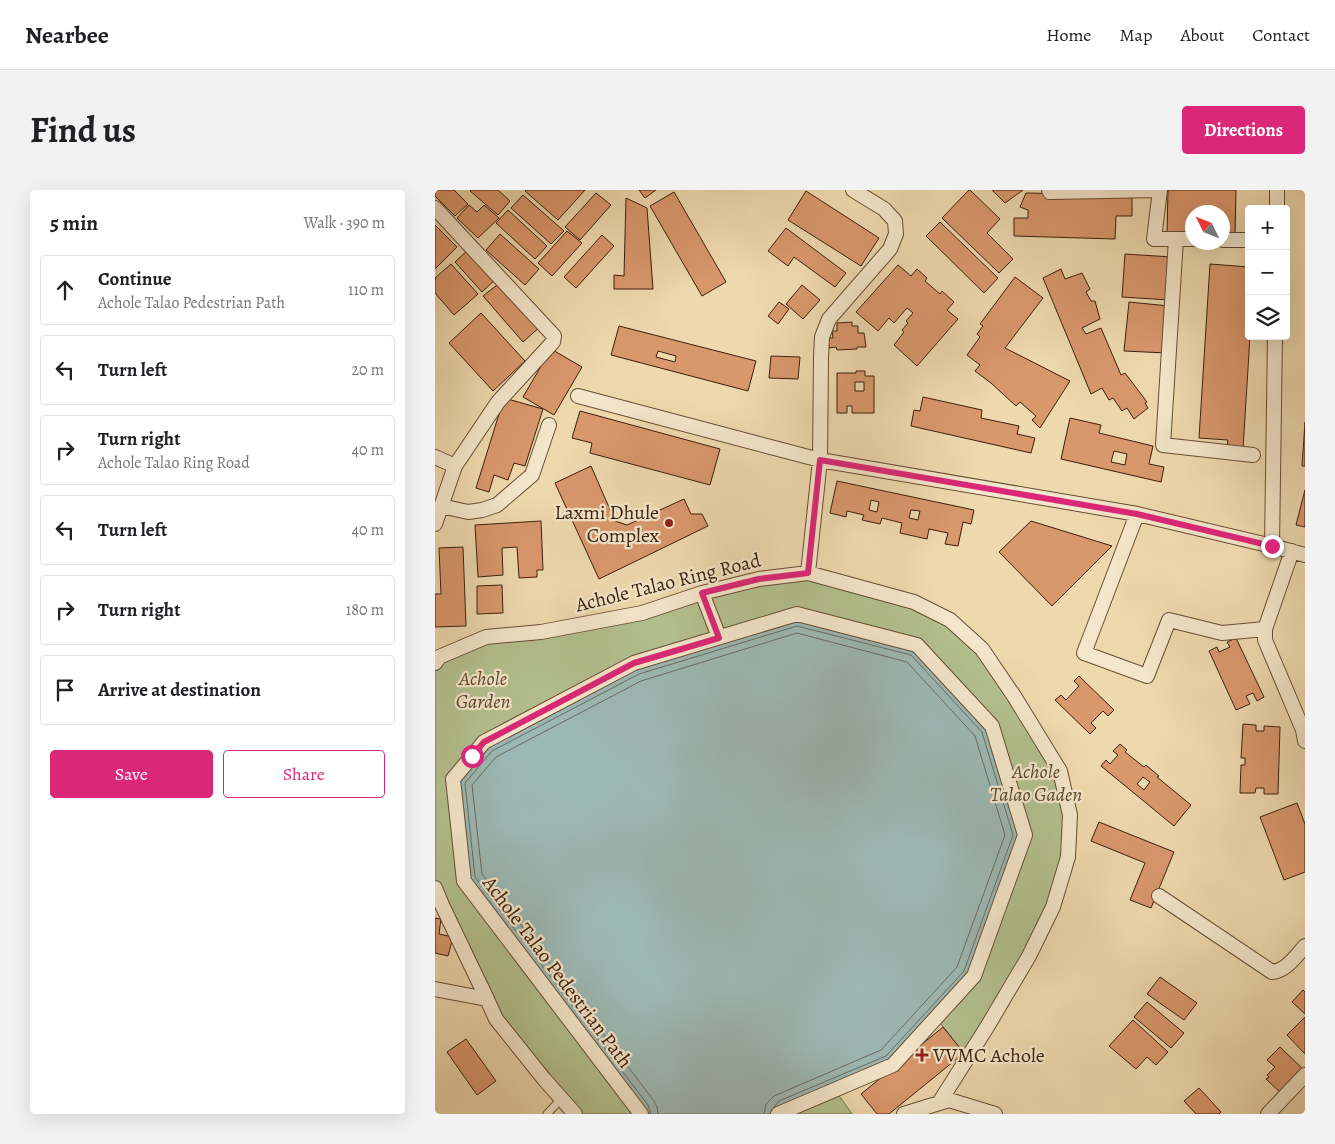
<!DOCTYPE html>
<html lang="en">
<head>
<meta charset="utf-8">
<style>
  body { margin:0; font-family:Alegreya,serif; background:#f2f2f2; color:#202124 }
  .controls { position:absolute; right:15px; top:15px; display:grid; overflow:hidden; border-radius:5px; box-shadow:0 5px 20px #0002 }
  .controls button { width:45px; height:45px; display:grid; place-items:center; padding:0; border:0; border-bottom:1px solid #e0e0e0; background:#fff; color:#202124; font:25px sans-serif }
  .compass { position:absolute; left:750px; top:15px; width:45px; height:45px; border-radius:50%; background:#fff; box-shadow:0 5px 20px #0002; rotate:313deg }
  .stop { position:absolute; width:15px; height:15px; margin:-11px; border:4px solid #db2777; border-radius:50%; background:#fff }
  .stop.end { background:#db2777; border-color:#fff; box-shadow:0 1px 5px #0008 }
  .list { margin:0; padding:0; list-style:none }
  h2 { display:flex; justify-content:space-between; align-items:center; height:65px; margin:0; padding:0 20px; font-size:21px }
  h2 small { font-size:16px; font-weight:400; color:#757577 }
  .list li { display:grid; grid-template-columns:32px 1fr auto; gap:15px; align-items:center; box-sizing:border-box; height:70px; margin:0 10px 10px; padding:0 10px; border:1px solid #e0e0e0; border-radius:5px }
  .list b { display:block; font-size:19px; white-space:nowrap }
  .list p { margin:0; font-size:16px; white-space:nowrap; color:#757577 }
  .list em { font-size:16px; font-style:normal; color:#757577 }
  .actions { display:flex; gap:10px; padding:15px 20px }
  .actions a { flex:1; padding:11px 0; border:1px solid #db2777; border-radius:5px; text-align:center; font-size:18px; color:#db2777 }
  .actions .main { background:#db2777; color:#fff }
  .icon { flex:none; width:28px; height:28px; fill:none; stroke:currentColor; stroke-width:2; stroke-linecap:round; stroke-linejoin:round }
  .map { position:relative; flex:none; width:870px; height:924px; overflow:hidden; border-radius:5px }
  header { display:flex; align-items:center; gap:30px; box-sizing:border-box; height:70px; padding:0 25px; background:#fff; border-bottom:1px solid #e0e0e0 }
  header strong { font-size:24px }
  nav { display:flex; gap:28px; margin-inline-start:auto; font-size:18px }
  .intro { display:flex; align-items:center; justify-content:space-between; box-sizing:border-box; height:120px; padding:0 30px }
  h1 { margin:0; font-size:35px }
  .button { padding:12px 22px; border-radius:5px; background:#db2777; color:#fff; font-size:18px; font-weight:700 }
  main { display:flex; gap:30px; padding:0 30px }
  aside { flex:1; background:#fff; border-radius:5px; box-shadow:0 5px 20px #0002 }
  .map>svg:first-child { display:block }
  .green { fill:#b3c08e; stroke:#776f4d }
  .water { fill:#9cb8b4; stroke:#757a71 }
  .lines { fill:none; stroke-linecap:round; stroke-linejoin:round }
  .shore { stroke:#6c6b60; stroke-width:1 }
  .building { fill:#d9976c; stroke:#3b1e0c; fill-rule:evenodd }
  .lane-casing { stroke:#684d34; stroke-width:9 }
  .street-casing { stroke:#684d34; stroke-width:16 }
  .lane { stroke:#f4e6ca; stroke-width:7 }
  .street { stroke:#f4e6ca; stroke-width:14 }
  .route { stroke:#db2777; stroke-width:6 }
  .poi-dot { fill:#8f2418; stroke:#f4e6ca; stroke-width:2 }
  .labels { text-anchor:middle; stroke-width:4.5; stroke-linejoin:round; paint-order:stroke }
  .poi-label { font-size:20px; fill:#3b1e0c; stroke:#f4e6ca; text-anchor:end }
  .street-label { font-size:20px; fill:#3b1e0c; stroke:#f4e6ca }
  .park-label { font-size:20px; font-style:italic; fill:#59462c; stroke:#f4e6ca }
</style>
</head>
<body>
<header>
<strong>Nearbee</strong>
<nav><a>Home</a><a>Map</a><a>About</a><a>Contact</a></nav>
</header>
<div class="intro"><h1>Find us</h1><a class="button">Directions</a></div>
<main>
<aside>
<h2>5 min<small>Walk · 390 m</small></h2>
<ul class="list">
<li><svg class="icon" aria-label="ahead" viewBox="0 0 24 24"><path d="M12 20V5M6 11l6-6 6 6"/></svg><div><b>Continue</b><p>Achole Talao Pedestrian Path</p></div><em>110 m</em></li>
<li><svg class="icon" aria-label="left" viewBox="0 0 24 24"><path d="M17 20v-9H6M10 6l-5 5 5 5"/></svg><div><b>Turn left</b></div><em>20 m</em></li>
<li><svg class="icon" aria-label="right" viewBox="0 0 24 24"><path d="M7 20v-9h11M14 6l5 5-5 5"/></svg><div><b>Turn right</b><p>Achole Talao Ring Road</p></div><em>40 m</em></li>
<li><svg class="icon" aria-label="left" viewBox="0 0 24 24"><path d="M17 20v-9H6M10 6l-5 5 5 5"/></svg><div><b>Turn left</b></div><em>40 m</em></li>
<li><svg class="icon" aria-label="right" viewBox="0 0 24 24"><path d="M7 20v-9h11M14 6l5 5-5 5"/></svg><div><b>Turn right</b></div><em>180 m</em></li>
<li><svg class="icon" aria-label="arrive" viewBox="0 0 24 24"><path d="M6 21V4h12l-3 4 3 4H6"/></svg><div><b>Arrive at destination</b></div></li>
</ul>
<div class="actions"><a class="main">Save</a><a>Share</a></div>
</aside>
<div class="map">
<svg width="870" height="924" viewBox="0 0 870 924">
  <rect width="100%" height="100%" fill="#eed9ad"/>
  <filter id="stains"><feTurbulence type="fractalNoise" baseFrequency=".004" numOctaves="4"/><feColorMatrix values="0 0 0 0 .2 0 0 0 0 .09 0 0 0 0 .02 0 0 0 .5 -.17"/></filter>
  <radialGradient id="worn" r=".72"><stop offset=".6" stop-color="#630" stop-opacity="0"/><stop offset="1" stop-color="#630" stop-opacity=".3"/></radialGradient>
  <!-- green -->
  <path class="green" d="M373,383l106,29 68,47 78,122 10,44 -17,92 -89,146 -28,-35 -295,96h-66l-79,-95 -61,-131v-225l51,-26 55,-5z
    M400,900l17,24h-74z"/>
  <!-- water -->
  <path class="water" d="M362,424l120,31 75,81 33,109 -51,141 -81,89 -115,49h-137l-177,-233 -11,-102 31,-37 150,-79z"/>
  <g class="lines">
    <!-- shore -->
    <path class="shore" d="M216,924l-3,-9 -173,-228 -10,-94 27,-32 147,-77 158,-48 114,29 71,77 31,103 -49,136 -78,85 -107,45 -6,7
      M223,924l-1,-7 -3,-6 -172,-227 -10,-89 24,-28 145,-76 156,-48 110,29 68,74 30,99 -48,132 -76,83 -107,46 -8,8 -2,10"/>
  </g>
  <!-- building -->
  <path class="building" d="M0,0h19l14,14 -13,12 -20,-20z
    M36,0h27l12,11 -12,14 -28,-24z
    M91,0h59l-27,30 -33,-29z
    M204,0h17l-11,8z
    M534,0h1l30,29 -13,14 26,26 -14,14 -57,-55z
    M557,0h31l-18,13z
    M733,0h68l-1,44h-12v-22h-30v21l-26,-1z
    M371,1l73,47 -18,28 -73,-46z
    M239,2l52,90 -24,14 -52,-90z
    M161,3l15,12 -31,35 -15,-13z
    M591,3l106,2v21h-16l-1,23 -101,-3v-18h14v-8l-8,-3z
    M88,5l41,36 -13,13 -40,-36z
    M191,8l21,10 6,81h-39v-14l10,1z
    M34,15l8,7 7,-7 15,13 -21,20 -21,-20z
    M73,20l39,36 -12,13 -39,-36z
    M505,32l58,56 -14,15 -58,-57z
    M0,35l22,22 -22,22z
    M351,38l60,45 -11,14 -41,-30 -6,9 -20,-15z
    M132,41l15,12 -30,33 -14,-13z
    M65,44l39,35 -14,16 -39,-35z
    M167,45l12,11 -38,42 -12,-11z
    M35,58l28,29 -16,15 -27,-30z
    M690,64l47,3 -3,43 -47,-3z
    M16,74l27,30 -24,21 -19,-22v-15z
    M775,74l39,3v69h1l-7,113h-16l1,-9 -29,-2z
    M463,75l13,11 6,-7 10,9 -2,3 15,13 2,-3 12,11 -7,8 11,9 -41,47 -23,-21 10,-13 -2,-2 6,-7 -2,-2 7,-8 -6,-5 -13,15 -5,-5 -11,13 -22,-19z
    M626,79l4,10 17,-6 8,16 -4,3 5,9h4l5,18 -18,9 4,6 15,-6 20,47 4,-2 22,29 -2,1 3,5 -14,11 -7,-11 -5,3 -9,-13 -4,2 -7,-12 -11,6 -48,-116z
    M580,87l28,21 -38,50 65,33 -30,47 -8,-8 4,-4 -16,-14 -4,4 -25,-23 -16,-12 5,-6 -13,-10 13,-18 -3,-3 6,-8 -3,-2z
    M67,91l39,45 -18,16 -40,-46z
    M367,95l18,15 -17,19 -17,-15z
    M344,112l10,7 -11,15 -10,-8z
    M694,112l40,4 -2,47 -43,-2z
    M46,123l44,48 -32,30 -44,-48z
    M417,132v4h6v7h6l2,14h-9v2l-20,1 -1,-3 -7,1 -1,-10h5l-1,-7h5v-8z
    M184,136l137,35 -8,30 -137,-36zM223,161l18,5 -1,6 -19,-5z
    M116,159l31,18 -28,48 -31,-18z
    M336,166l29,1 -2,22 -29,-1z
    M421,181h9v5h9v37h-22v-7h-5v7h-10v-40h19zM420,192h9v9h-9z
    M488,207l59,13 -1,8 38,8 -2,8 18,4 -4,15 -120,-27 3,-16 6,1z
    M69,208l39,11 -18,57 -11,-3 -6,17 -14,-5 -5,17 -13,-4z
    M145,221l140,38 -10,36 -120,-32 2,-10 -20,-5z
    M635,228l31,7 -2,8 54,13 -4,18 15,3 -3,15 -100,-23zM679,261l13,3 -2,11 -14,-3z
    M870,232v44h-3z
    M156,276l24,55 12,4 57,-26 7,15h11l6,12 -109,53 -44,-96z
    M402,291l137,29 -3,14 -8,-2 -5,24 -13,-2 3,-11 -19,-4 -2,10 -27,-6 2,-10 -20,-5 -2,6 -18,-4 2,-5 -17,-4 -1,6 -16,-4zM436,310l8,2 -2,10 -8,-2zM476,320l9,1 -2,9 -9,-2z
    M870,300v37l-9,-2z
    M106,331l2,49h-6v7l-18,1 -2,-31 -15,1 1,27 -25,2 -3,-52z
    M596,331l81,25 -60,60 -53,-54z
    M28,357l3,79 -31,1v-33h6l-2,-46z
    M67,395l1,28 -26,1v-28z
    M801,448l28,59 -7,4 -4,-8 -7,3 4,8 -14,6 -27,-59 8,-4 2,5 11,-5 -3,-5z
    M644,486l35,34 -6,6 -5,-5 -12,12 5,5 -6,6 -35,-34 6,-5 5,5 13,-14 -5,-5z
    M808,534l13,1v6h8v-5l16,1 -2,67h-14v-6h-8l-1,5h-15l1,-28h4v-7h-4z
    M685,554l7,6 -2,2 19,15 2,-2 13,11 -2,1 34,28 -17,21 -73,-60 5,-6 4,4 8,-9 -5,-4zM708,587l7,5 -6,8 -7,-6z
    M862,613l8,21v48l-21,8 -24,-63z
    M664,632l75,30 -23,56 -21,-8 15,-37 -54,-22z
    M0,728l6,1 -2,15 14,3 -5,19 -13,-3z
    M725,787l37,26 -13,17 -37,-26z
    M868,800l2,2v22l-13,-12z
    M712,812l37,31 -13,15 -37,-31z
    M870,827v37l-18,-19z
    M698,830l35,32 -12,13 -9,-8 -11,12 -27,-23z
    M508,837l21,26 -75,61h-12l-16,-20z
    M31,849l30,42 -19,14 -30,-43z
    M845,857l25,24 -23,23 -16,-15 3,-2 -2,-2 8,-8 -8,-7z
    M764,898l22,24 -2,2h-23l-12,-13z"/>
  <g class="lines">
    <!-- lane casing -->
    <g class="lane-casing">
      <path id="lane" d="M112,924l14,-15"/>
    </g>
    <!-- street casing -->
    <g class="street-casing">
      <path id="street" d="M614,0l1,2 110,-2 -6,49h39
        M0,18l119,128 -1,6 -55,60 -43,64 -20,58
        M842,19v-19
        M741,49l-13,206 90,10
        M788,50h26
        M143,206l242,64 1,-103 1,-20 7,-18 61,-70 6,-15 -1,-13 -11,-12 -31,-19
        M0,267l20,9
        M6,316l27,6 14,-2 15,-5 35,-30 17,-50
        M702,324l-53,139 63,23 22,-56 53,13 43,-4
        M837,356l3,-210
        M857,361l-27,78v11l38,90 2,11
        M373,383l12,-113 317,54 135,32 33,9
        M267,403l17,44
        M0,473l4,-6 47,-20 55,-5 101,-19 60,-20 57,-14 49,-6 106,29 36,18 32,29 32,47 46,75 10,44 -2,42 -15,50 -24,49 -42,71 -48,76
        M0,698l7,17 45,94
        M724,706l113,76c14,-1 24,-16 33,-26
        M0,799l52,10 9,20 48,60 31,35
        M206,924l-177,-233 -11,-102 31,-37 150,-79 163,-49 120,31 75,81 33,109 -51,141 -81,89 -115,49
        M469,924l45,-14 46,14
        M833,924l37,-39"/>
    </g>
    <!-- lane -->
    <use href="#lane" class="lane"/>
    <!-- street -->
    <use href="#street" class="street"/>
  </g>
  <g class="lines">
    <!-- route -->
    <path class="route" d="M37,566l12,-14 150,-79 85,-25 -17,-45 57,-14 49,-6 12,-113 317,54 135,32"/>
  </g>
  <!-- markers -->
  <g class="poi-dot">
    <circle cx="234" cy="333" r="5"/>
    <path d="M484.5 857.5h5v5h5v5h-5v5h-5v-5h-5v-5h5z"/>
  </g>
  <g class="labels">
    <!-- poi labels -->
    <g class="poi-label">
      <text x="224" y="329">Laxmi Dhule<tspan x="224" dy="23">Complex</tspan></text>
      <text x="498" y="872" text-anchor="start">VVMC Achole</text>
    </g>
    <!-- street labels -->
    <g class="street-label">
      <text transform="translate(233 392) rotate(-14)" y="7">Achole Talao Ring Road</text>
      <text transform="translate(123 782) rotate(53)" y="7">Achole Talao Pedestrian Path</text>
    </g>
    <!-- park labels -->
    <g class="park-label">
      <text x="48" y="495">Achole<tspan x="48" dy="23">Garden</tspan></text>
      <text x="601" y="588">Achole<tspan x="601" dy="23">Talao Gaden</tspan></text>
    </g>
  </g>
  <rect width="100%" height="100%" filter="url(#stains)"/>
  <rect width="100%" height="100%" fill="url(#worn)"/>
</svg>
<div class="controls">
<button>+</button>
<button>−</button>
<button><svg class="icon" aria-label="layers" viewBox="0 0 24 24"><path d="M12 4l9 5-9 5-9-5zM3 14l9 5 9-5"/></svg></button>
</div>
<svg class="compass" viewBox="-18 -18 36 36"><path d="M0-13l5 13h-10z" fill="#e53935"/><path d="M0 13l5-13h-10z" fill="#757577"/></svg>
<div class="stop" style="left:37px;top:566px"></div>
<div class="stop end" style="left:837px;top:356px"></div>
</div>
</main>
</body>
</html>
